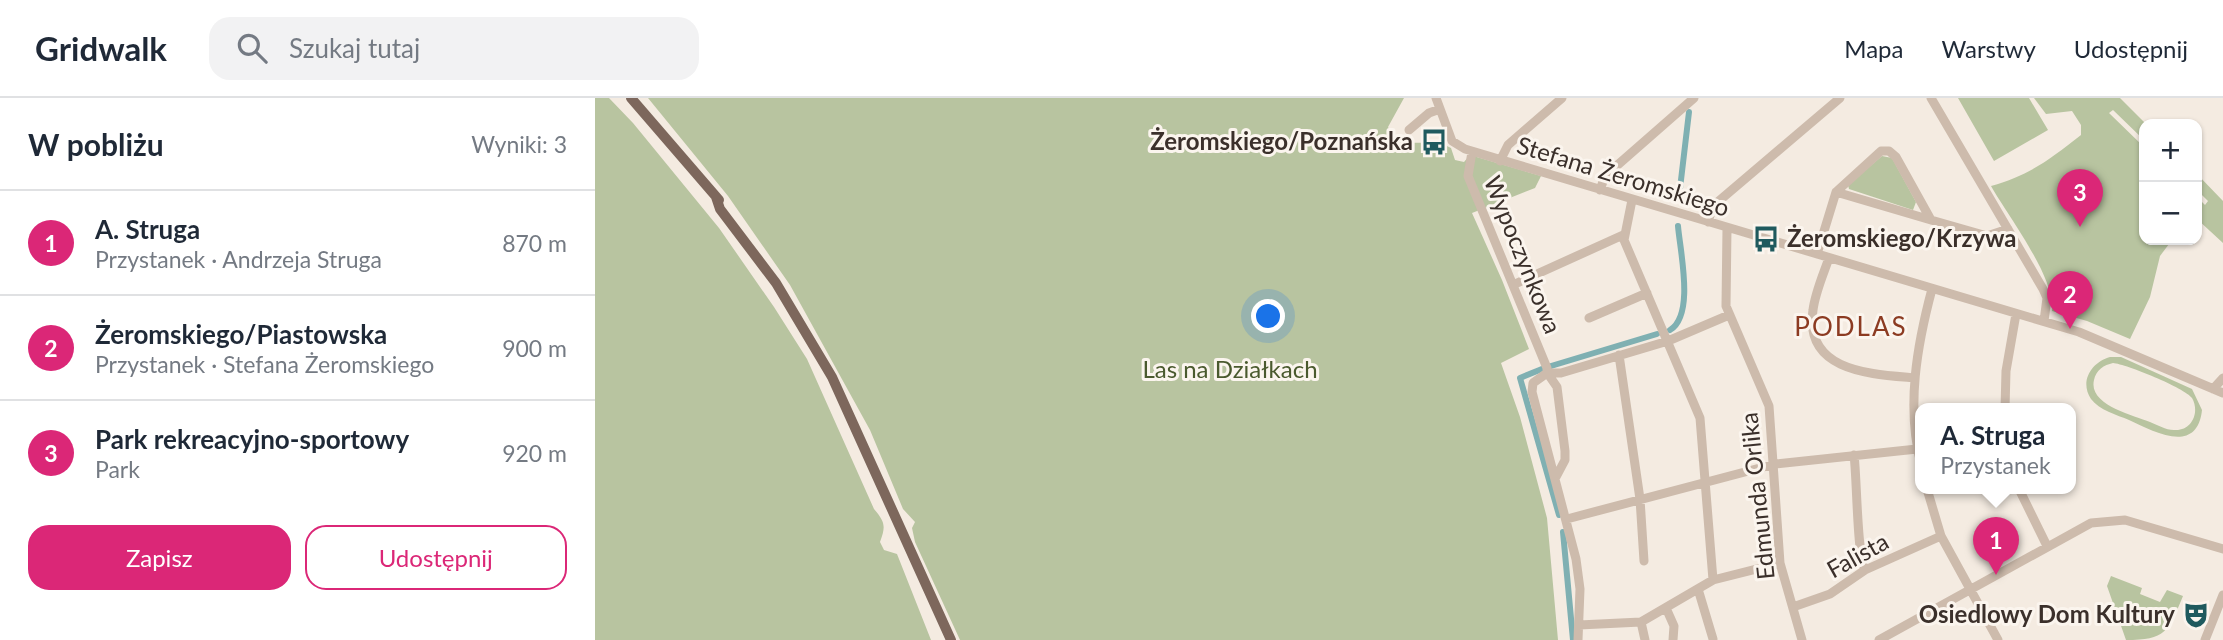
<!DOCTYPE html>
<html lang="pl">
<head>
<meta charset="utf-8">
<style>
  body { margin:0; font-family:Lato,sans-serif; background:#f2f2f3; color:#1f2937 }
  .controls { position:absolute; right:21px; top:21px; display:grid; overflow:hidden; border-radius:14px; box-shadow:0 2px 5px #0004 }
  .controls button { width:63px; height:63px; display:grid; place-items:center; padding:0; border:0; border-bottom:2px solid #e0e1e3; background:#fff; color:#1f2937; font:35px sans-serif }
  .you { position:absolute; left:674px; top:219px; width:24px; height:24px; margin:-18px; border:5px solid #fff; border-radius:50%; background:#1a73e8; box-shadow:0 0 0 10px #1a73e833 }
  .badge { display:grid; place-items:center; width:46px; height:46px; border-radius:50%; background:#db2777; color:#fff; font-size:23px; font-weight:700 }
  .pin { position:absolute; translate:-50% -58px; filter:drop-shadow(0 2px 4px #0008) }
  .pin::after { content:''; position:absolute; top:37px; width:24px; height:21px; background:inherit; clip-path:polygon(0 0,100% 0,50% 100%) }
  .popup { position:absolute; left:1320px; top:305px; width:161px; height:91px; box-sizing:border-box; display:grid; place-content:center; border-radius:14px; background:#fff; filter:drop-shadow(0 2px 5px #0005); font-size:23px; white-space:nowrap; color:#747a83 }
  .popup b { font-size:26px; color:#1f2937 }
  .popup::after { content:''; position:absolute; left:50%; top:100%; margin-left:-14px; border:14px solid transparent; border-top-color:#fff }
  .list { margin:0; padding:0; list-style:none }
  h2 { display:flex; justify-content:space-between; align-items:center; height:91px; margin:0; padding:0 28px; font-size:30px }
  h2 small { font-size:23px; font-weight:400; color:#747a83 }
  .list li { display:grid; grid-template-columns:46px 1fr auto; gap:21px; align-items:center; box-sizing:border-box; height:105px; padding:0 28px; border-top:2px solid #e0e1e3 }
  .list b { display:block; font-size:26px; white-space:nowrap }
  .list p { margin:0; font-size:23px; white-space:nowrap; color:#747a83 }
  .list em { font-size:23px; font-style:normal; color:#747a83 }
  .actions { display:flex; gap:14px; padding:21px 28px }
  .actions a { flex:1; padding:16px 0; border:2px solid #db2777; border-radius:21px; text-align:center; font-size:24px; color:#db2777 }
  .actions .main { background:#db2777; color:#fff }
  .icon { flex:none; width:38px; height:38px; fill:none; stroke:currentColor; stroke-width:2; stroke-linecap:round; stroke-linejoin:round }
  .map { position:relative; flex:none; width:1628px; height:542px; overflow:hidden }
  header { display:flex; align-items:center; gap:42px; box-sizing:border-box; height:98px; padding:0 35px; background:#fff; border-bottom:2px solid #e0e1e3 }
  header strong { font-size:33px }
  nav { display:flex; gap:38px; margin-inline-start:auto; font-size:24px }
  .search { width:490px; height:63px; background:#f2f2f3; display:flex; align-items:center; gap:18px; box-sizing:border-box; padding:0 24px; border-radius:21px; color:#747a83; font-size:26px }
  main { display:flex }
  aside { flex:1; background:#fff }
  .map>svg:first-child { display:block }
  .green { fill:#b8c4a0; fill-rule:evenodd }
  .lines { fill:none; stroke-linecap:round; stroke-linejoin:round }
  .canal { stroke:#7fb0b2; stroke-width:6 }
  .minor { stroke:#cdbbac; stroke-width:9 }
  .major { stroke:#7d675c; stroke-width:10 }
  .labels { text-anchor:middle; stroke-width:6; stroke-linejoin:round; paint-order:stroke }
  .poi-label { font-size:24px; font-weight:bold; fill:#3b302b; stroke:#fbf5ee; text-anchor:end }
  .street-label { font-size:24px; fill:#3b302b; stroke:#fbf5ee }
  .park-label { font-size:24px; fill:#4a5a2e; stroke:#fbf5ee }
  .neighbourhood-label { font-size:26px; letter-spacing:2px; fill:#8c3b22; stroke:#fbf5ee }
</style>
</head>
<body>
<header>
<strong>Gridwalk</strong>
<div class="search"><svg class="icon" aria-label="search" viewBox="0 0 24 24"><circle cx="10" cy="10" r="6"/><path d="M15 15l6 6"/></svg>Szukaj tutaj</div>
<nav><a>Mapa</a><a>Warstwy</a><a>Udostępnij</a></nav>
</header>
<main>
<aside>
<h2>W pobliżu<small>Wyniki: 3</small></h2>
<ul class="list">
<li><span class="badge">1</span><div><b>A. Struga</b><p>Przystanek · Andrzeja Struga</p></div><em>870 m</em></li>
<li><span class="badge">2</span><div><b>Żeromskiego/Piastowska</b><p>Przystanek · Stefana Żeromskiego</p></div><em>900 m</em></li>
<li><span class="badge">3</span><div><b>Park rekreacyjno-sportowy</b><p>Park</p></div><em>920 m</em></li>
</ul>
<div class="actions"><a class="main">Zapisz</a><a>Udostępnij</a></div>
</aside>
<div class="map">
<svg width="1628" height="542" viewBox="0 0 1628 542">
  <rect width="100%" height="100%" fill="#f4ebe1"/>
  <!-- green -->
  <path class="green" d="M0,0h14l24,25 86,105 55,79 33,52 67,150c11,13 12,17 6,33l4,8 13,4 34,86h-336z
    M53,0h756l-16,29 6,12c19,8 38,-1 57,9l4,12 9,2 6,-7 71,21 -6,12 -63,25 30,67 27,69 -28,14 19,54 27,101 11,122h-598l-45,-98 -3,-14 3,-6 -12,-13 -33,-79 -80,-145 -62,-89z
    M1363,0h71l19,32 -54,31z
    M1439,0h86l26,26 -2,16 -31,-30 -4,3 35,34v93h28l-12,16 -10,41 -20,42 -43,-18 -35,-10c4,-33 -44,-95 -61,-125 39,-11 58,-26 90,-51v-10l-9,-14 -26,3z
    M1287,58l10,2 24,44 -3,8 -64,-21 -1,-4z
    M1602,76l26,27v42l-26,-24v-22l8,8 3,-4 -11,-11z
    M1515,259h11l71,32 10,21c-5,46 -49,21 -73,10 -12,-5 -30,-10 -38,-21 -12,-18 1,-37 19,-42zM1518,265c13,1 72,25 79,35 8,14 0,32 -16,32 -9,1 -18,-5 -26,-8 -17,-7 -62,-17 -56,-42 2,-10 10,-15 19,-17z
    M1516,478l31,12 -2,6 20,8 7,-12 16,6c-15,36 -17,44 -57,44l-19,-54z"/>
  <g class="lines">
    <!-- canal -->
    <path class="canal" d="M1084,99l10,-85
      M1075,232c25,-15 10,-79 8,-104
      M956,268l106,-32
      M947,271l-22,9 39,137
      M968,434l10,108"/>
    <!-- minor -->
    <path class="minor" d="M841,0l16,43 13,8 614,183 144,61
      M1336,0l112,191 4,9 -3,23
      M814,32l20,-17 11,-4
      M877,54l-4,24 79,192v5l-14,10 -1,9 44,167 4,30 -2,51
      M905,63l8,-16 54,-47
      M1005,92l5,-14 89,-78
      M1241,94l95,28
      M1037,102l-8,40 76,178 13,162
      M1113,124l5,-16 127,-108
      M1132,130l-1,78 43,100 11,157 22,77
      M1222,156l19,-62 45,-41h8l7,6 35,63 56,16 21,-7
      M1234,160c-6,17 -14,35 -16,52 -9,62 58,64 102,68
      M920,186l108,-49
      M994,220l58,-25
      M1024,257l21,144 4,62
      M952,275h14l107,-32 61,-26
      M953,276l9,13 8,64v9l-9,17
      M1618,291l10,-11
      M1410,311l1,-38 10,-57
      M1259,357c3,22 3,103 11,115
      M1326,366c-15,-57 -4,-119 11,-175
      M1332,391l14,47 57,104
      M1424,391l28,57
      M972,421l208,-55 142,-15
      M1103,491l15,50
      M1198,509l37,-13 35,-24 76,-34
      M1071,510l8,18 -1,14
      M1046,524l4,18
      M984,527l62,-3 72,-42 67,-17
      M1284,542l212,-117 34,-3 98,29
      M1610,542l18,-45"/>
    <!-- major -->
    <path class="major" d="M36,0l88,102
      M121,99l4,12 56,74 56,94 119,263"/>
  </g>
  <!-- icons -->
  <defs>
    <g id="bus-bare" transform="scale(2.1)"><path d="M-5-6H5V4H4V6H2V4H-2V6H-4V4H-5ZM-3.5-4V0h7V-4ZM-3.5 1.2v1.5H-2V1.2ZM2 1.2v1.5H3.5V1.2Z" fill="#1f5a5e" stroke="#fbf5ee" stroke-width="2.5" paint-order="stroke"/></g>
    <g id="theatre-bare" transform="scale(2.1)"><path d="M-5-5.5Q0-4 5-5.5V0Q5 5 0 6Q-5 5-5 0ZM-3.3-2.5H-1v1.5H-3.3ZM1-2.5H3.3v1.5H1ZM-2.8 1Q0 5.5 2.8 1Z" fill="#1f5a5e" stroke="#fbf5ee" stroke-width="2.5" paint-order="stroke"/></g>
  </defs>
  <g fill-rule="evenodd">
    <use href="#bus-bare" x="839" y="44"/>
    <use href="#bus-bare" x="1171" y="141"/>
    <use href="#theatre-bare" x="1601" y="517"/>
  </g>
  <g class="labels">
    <!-- poi labels -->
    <g class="poi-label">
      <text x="818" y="52">Żeromskiego/Poznańska</text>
      <text x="1192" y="149" text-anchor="start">Żeromskiego/Krzywa</text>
      <text x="1580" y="525">Osiedlowy Dom Kultury</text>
    </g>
    <!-- street labels -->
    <g class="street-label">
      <text transform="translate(1028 79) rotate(17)" y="8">Stefana Żeromskiego</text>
      <text transform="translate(927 157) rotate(68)" y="8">Wypoczynkowa</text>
      <text transform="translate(1163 398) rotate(-96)" y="8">Edmunda Orlika</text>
      <text transform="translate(1263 458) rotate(-29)" y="8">Falista</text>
    </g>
    <!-- park labels -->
    <g class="park-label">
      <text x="635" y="280">Las na Działkach</text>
    </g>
    <!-- neighbourhood labels -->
    <g class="neighbourhood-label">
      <text x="1256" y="238">PODLAS</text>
    </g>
  </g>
</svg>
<div class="controls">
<button>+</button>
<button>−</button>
</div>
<div class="you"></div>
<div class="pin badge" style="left:1401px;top:477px">1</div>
<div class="popup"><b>A. Struga</b>Przystanek</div>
<div class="pin badge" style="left:1475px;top:231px">2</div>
<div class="pin badge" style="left:1485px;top:129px">3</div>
</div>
</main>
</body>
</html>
